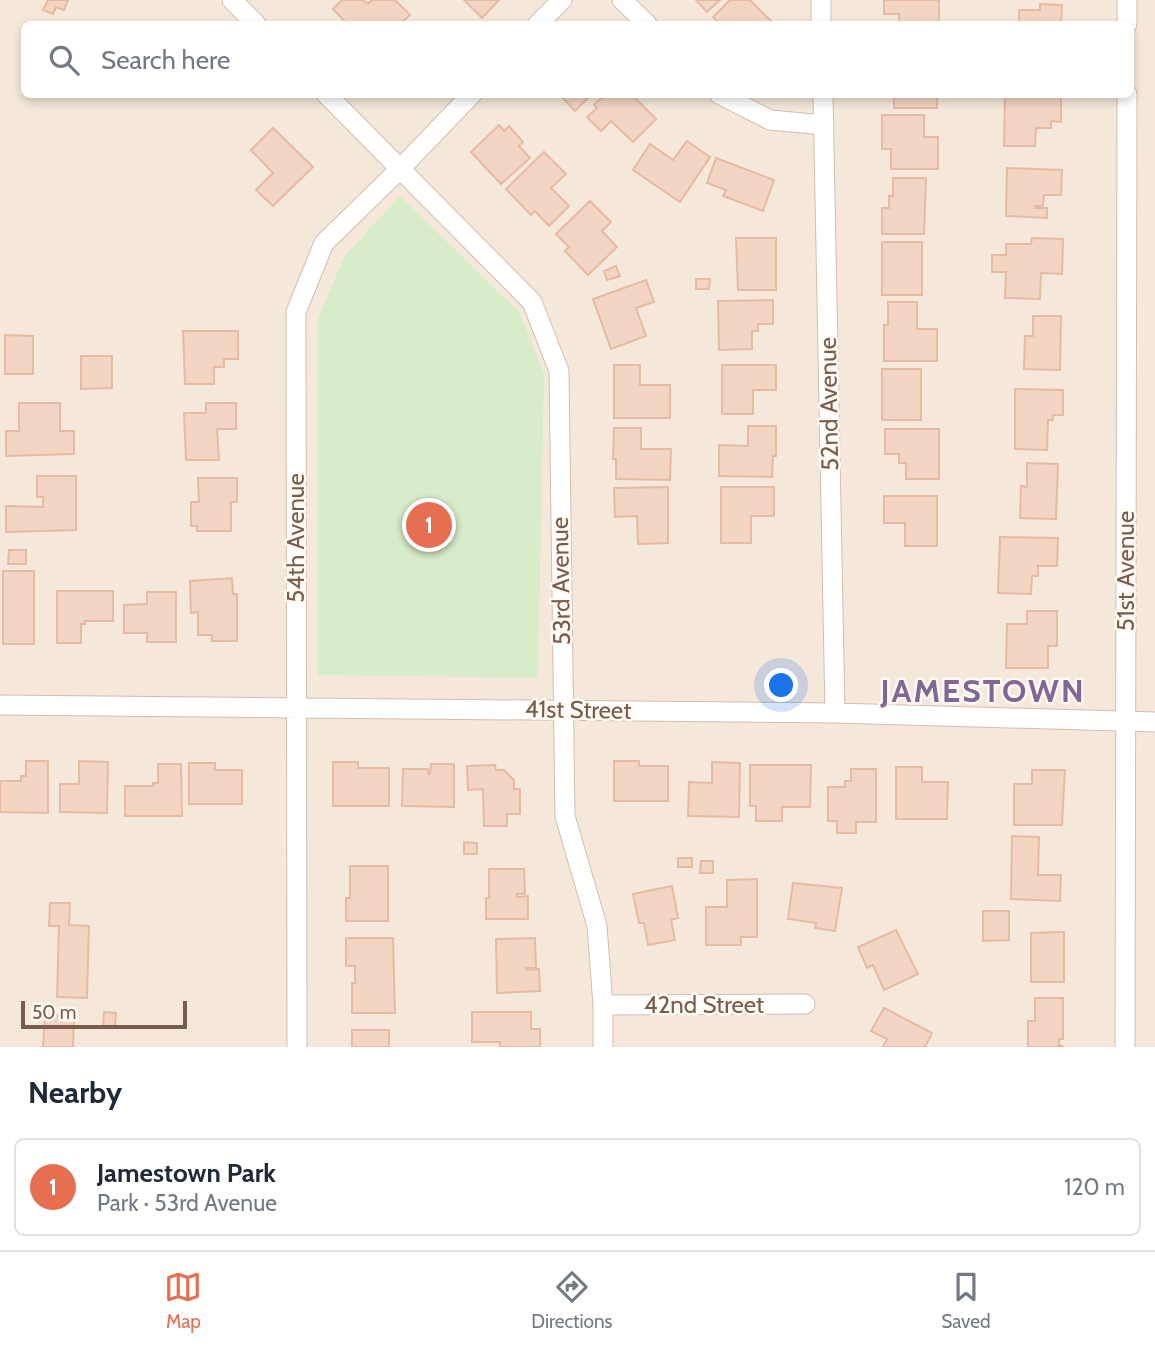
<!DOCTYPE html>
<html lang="en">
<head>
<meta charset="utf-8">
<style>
  body { margin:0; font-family:Cabin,sans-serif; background:#f6f6f7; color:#1f2937 }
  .scale { position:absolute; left:21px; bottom:18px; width:166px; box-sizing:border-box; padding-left:7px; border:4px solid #7a5c4d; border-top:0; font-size:19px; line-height:24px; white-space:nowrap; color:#7a5c4d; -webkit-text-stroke:5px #fffaf3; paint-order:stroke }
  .you { position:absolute; left:782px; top:686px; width:24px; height:24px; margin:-18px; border:5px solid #fff; border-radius:50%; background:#1a73e8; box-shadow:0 0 0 10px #1a73e833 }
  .badge { display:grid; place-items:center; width:46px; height:46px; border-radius:50%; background:#e76f51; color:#fff; font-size:23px; font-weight:700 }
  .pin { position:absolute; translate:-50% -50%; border:4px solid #fff; box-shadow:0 2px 7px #0006 }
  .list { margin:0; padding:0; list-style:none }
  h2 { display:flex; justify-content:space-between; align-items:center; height:91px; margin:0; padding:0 28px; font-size:30px }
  h2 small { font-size:23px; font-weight:400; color:#747a83 }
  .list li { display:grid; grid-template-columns:46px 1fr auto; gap:21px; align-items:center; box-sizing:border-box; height:98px; margin:0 14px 14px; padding:0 14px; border:2px solid #e0e1e3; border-radius:10px }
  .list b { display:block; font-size:26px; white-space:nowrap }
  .list p { margin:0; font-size:23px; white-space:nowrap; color:#747a83 }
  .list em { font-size:23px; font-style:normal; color:#747a83 }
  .icon { flex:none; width:38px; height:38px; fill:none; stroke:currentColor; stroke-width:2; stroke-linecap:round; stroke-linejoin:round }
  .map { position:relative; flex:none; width:1155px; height:1047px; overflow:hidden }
  .search { position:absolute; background:#fff; box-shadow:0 4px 10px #0003; left:21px; right:21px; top:21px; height:77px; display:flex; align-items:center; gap:18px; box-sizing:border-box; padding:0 24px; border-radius:10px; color:#747a83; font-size:26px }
  .sheet { height:203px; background:#fff }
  nav { display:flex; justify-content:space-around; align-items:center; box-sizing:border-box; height:98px; border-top:2px solid #e0e1e3; background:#fff; font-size:19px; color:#747a83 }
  nav a { display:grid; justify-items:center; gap:4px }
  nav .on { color:#e76f51 }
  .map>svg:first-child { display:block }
  .residential { fill:#f5e8da; fill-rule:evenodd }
  .green { fill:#d8ecc9 }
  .building { fill:#f3d5c3; stroke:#e6bba3; stroke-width:2 }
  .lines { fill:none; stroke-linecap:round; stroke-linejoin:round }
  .street-casing { stroke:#d1beb0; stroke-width:21 }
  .street { stroke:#fff; stroke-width:19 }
  .labels { text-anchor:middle; stroke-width:5; stroke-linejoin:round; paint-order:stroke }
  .street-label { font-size:24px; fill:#7a5c4d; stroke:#fffaf3 }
  .district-label { font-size:32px; font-weight:bold; letter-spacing:2px; fill:#846695; stroke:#fffaf3 }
</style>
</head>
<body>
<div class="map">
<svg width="1155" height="1047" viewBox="0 0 1155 1047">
  <rect width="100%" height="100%" fill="#fdf6ec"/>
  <!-- residential -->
  <path class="residential" d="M0,0h1155v1047h-1155zM24,24h1106v70h-1106z"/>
  <!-- green -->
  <path class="green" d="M400,196l120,117 24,61 -6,304 -220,-3v-356l26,-62z"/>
  <!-- building -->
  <path class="building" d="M48,0h20l-4,10 -8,-3 -3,7 -10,-4z
    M342,0h21l5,4 4,-4h23l15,15 -10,9h-53l-14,-15z
    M464,0h35l-17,18z
    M696,0h24l-13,12z
    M730,0h20l24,24h-54l-7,-7z
    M884,0h55v24l-40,-2v-8h-15z
    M1040,4l22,1 -1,19h-42v-14h21z
    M559,94h33l-17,17z
    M605,94h31l-2,3 22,22 -23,23 -22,-21 -10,10 -14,-14 10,-9 -3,-3z
    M894,94h43v14h-43z
    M1005,94h56v28l-10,-1v7h-15l-1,18h-31z
    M882,115h42v22h14v32h-47v-20h-9z
    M499,125l5,6 5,-5 14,16 -4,4 11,12 -29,26 -30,-32z
    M273,128l40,39 -40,39 -17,-16 17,-17 -22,-23z
    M687,141l23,16 -30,45 -47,-32 17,-26 23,16z
    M544,152l22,22 -15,14 18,18 -20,20 -14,-15 -4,4 -25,-26z
    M716,158l58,22 -11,31 -40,-15 3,-6 -19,-7z
    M1007,168l55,2 -1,25h-17l-1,11h-8v2h12v10l-41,-2z
    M893,178h33l-2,56h-42v-26h7v-12h4z
    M590,201l21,21 -9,9 15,16 -29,28 -23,-24 4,-4 -13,-13z
    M736,238h40v52h-38z
    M1032,238l31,1 -1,35 -21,-1 -1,26 -35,-1 1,-26h-14v-17h14v-11h25z
    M882,242h40v53h-40z
    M616,266l4,10 -13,4 -3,-9z
    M696,279h14l-1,10h-13z
    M646,280l8,22 -18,6 10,28 -35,13 -18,-50z
    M773,300v24h-15v7h-6v18l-33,1 -1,-49z
    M888,302h29v27h20v32h-53v-36h4z
    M1033,316h28l-1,54 -36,-1 1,-33h8z
    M183,331h55v28h-14v8h-10v17h-29z
    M5,335l28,1v38h-28z
    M81,356h31v32l-31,1z
    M614,365h26v20h30v33h-56z
    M722,365h54v25h-23v24h-31z
    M882,369h39v51h-39z
    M1015,389l48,1v25h-10v5h-5l-1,30 -32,-1z
    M19,403h41v28h14v23l-68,2v-25h13z
    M206,403h30v26h-19l2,31h-33l-2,-47h22z
    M748,426h28v30h-3l-1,21 -53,-1v-31l29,1z
    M614,428h27v21h30l-1,31 -54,-1v-20h-3z
    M885,429h54v50h-33v-16h-7v-9h-14z
    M1027,463l31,1 -2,55 -36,-1 1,-32 6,1z
    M37,476h39v54l-70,2v-26l37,1v-10h-6z
    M198,478h39v24h-6v29h-34v-5h-6v-24h8z
    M668,487v56l-30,1 -1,-28 -22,1 -1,-29z
    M721,487h53v29h-23v27h-30z
    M884,496h53v50h-32v-23h-21z
    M1000,537l58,1 -1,28h-19v10h-6l-1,18 -33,-1z
    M9,550h17v14h-18z
    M3,571h31v73h-31z
    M232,578l1,16h4v47h-25v-6h-14v-23l-7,1 -1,-32z
    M57,591h56v30h-28v3h-4v19h-24z
    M147,592h29v50h-29v-9h-23v-28l23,-1z
    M1027,611h30v35h-9v22h-42l1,-44h20z
    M26,761h22v52l-48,-1v-31h21v-5h5z
    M79,761l29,1 -1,51 -47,-1v-28h19z
    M614,761h25v5h29v35h-54z
    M333,762h25v6h31v38h-56z
    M712,762l28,1 -1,54 -51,-1 1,-34 23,1z
    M189,763h26v7h27v34h-53z
    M158,764h23l1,52h-57v-30h28v-3h5z
    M431,764h23v43l-52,-1 1,-37h25v5h2z
    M495,765l1,5h8l10,10v9h6v25h-13v12h-23l-1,-37 -15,1 -1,-24z
    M750,765h61l-1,42h-28v14h-26v-15h-6z
    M896,767h26v15h26l-1,37h-51z
    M851,769h25v53h-20v11h-19v-12h-9v-34h17v-6h6z
    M1032,770h33l-3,55h-48v-41h18z
    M1012,836l27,1 -1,38h23l-1,26 -49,-2z
    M464,842l13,1v11h-13z
    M678,858h14v9h-14z
    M701,861h12v12h-13z
    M350,866h38v55h-42v-23h4z
    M489,869h35l1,25h-8v3l11,-1v23h-42v-21h3z
    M757,879v58h-16v8h-35v-38h21v-27z
    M793,883l49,5 -7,43 -20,-3 1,-5 -28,-4z
    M672,886l6,32 -7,2 4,20 -27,5 -4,-22h-5l-6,-29z
    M50,903h20l-1,22 20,1 -2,72 -30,-1 2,-71h-10z
    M983,911h26v29l-26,1z
    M896,930l22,44 -34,16 -11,-25 -6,3 -9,-21z
    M1059,932h5v50h-33v-49z
    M346,938h47l2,75h-43v-30h3v-17h-9z
    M535,938l1,30h-10v2l13,-1 1,22 -43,2 -1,-54z
    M1035,998h28v41h-4v6l5,2h-36v-26h7z
    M884,1008l48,25 -7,14h-42l4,-8 -16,-8z
    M104,1012l12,1 -1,13h-12z
    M472,1012h59v17h9v18h-40v-5h-28z
    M45,1015l29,1 -1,31h-30z
    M352,1030h37v17h-37z"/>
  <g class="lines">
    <!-- street casing -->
    <g class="street-casing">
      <path id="street" d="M232,0l24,24
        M622,0l25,24
        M821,0v24
        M538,24l24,-24
        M1127,24v-24
        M326,94l206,208 27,69 6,445 32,110 6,79v42
        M719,94l51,26 54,5
        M823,94l12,619
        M0,705l835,8 320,9
        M603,1005l202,-1
        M297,1047l-1,-735 28,-69 76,-74 72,-75
        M1125,1047l2,-953"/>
    </g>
    <!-- street -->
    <use href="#street" class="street"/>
  </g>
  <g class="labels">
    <!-- street labels -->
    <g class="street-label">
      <text transform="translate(829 404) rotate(-91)" y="8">52nd Avenue</text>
      <text transform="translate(296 538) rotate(-90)" y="8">54th Avenue</text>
      <text transform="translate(1126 571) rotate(-90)" y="8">51st Avenue</text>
      <text transform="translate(561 581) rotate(-91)" y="8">53rd Avenue</text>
      <text transform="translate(578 710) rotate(1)" y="8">41st Street</text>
      <text x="704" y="1013">42nd Street</text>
    </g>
    <!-- district labels -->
    <g class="district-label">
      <text x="983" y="702">JAMESTOWN</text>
    </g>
  </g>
</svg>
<div class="scale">50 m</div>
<div class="you"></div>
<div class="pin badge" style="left:429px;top:525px">1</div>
<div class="search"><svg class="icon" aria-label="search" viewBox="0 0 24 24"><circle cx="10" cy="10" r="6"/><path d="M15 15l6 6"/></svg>Search here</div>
</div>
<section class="sheet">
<h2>Nearby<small></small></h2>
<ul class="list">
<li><span class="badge">1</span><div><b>Jamestown Park</b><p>Park · 53rd Avenue</p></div><em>120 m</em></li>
</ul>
</section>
<nav>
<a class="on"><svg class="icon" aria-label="map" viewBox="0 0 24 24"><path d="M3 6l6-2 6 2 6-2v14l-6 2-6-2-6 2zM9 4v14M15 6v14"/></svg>Map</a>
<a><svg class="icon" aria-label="directions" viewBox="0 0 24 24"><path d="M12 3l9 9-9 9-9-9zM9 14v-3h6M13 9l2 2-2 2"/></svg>Directions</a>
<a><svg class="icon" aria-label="saved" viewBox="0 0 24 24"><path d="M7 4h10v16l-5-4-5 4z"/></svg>Saved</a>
</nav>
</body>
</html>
